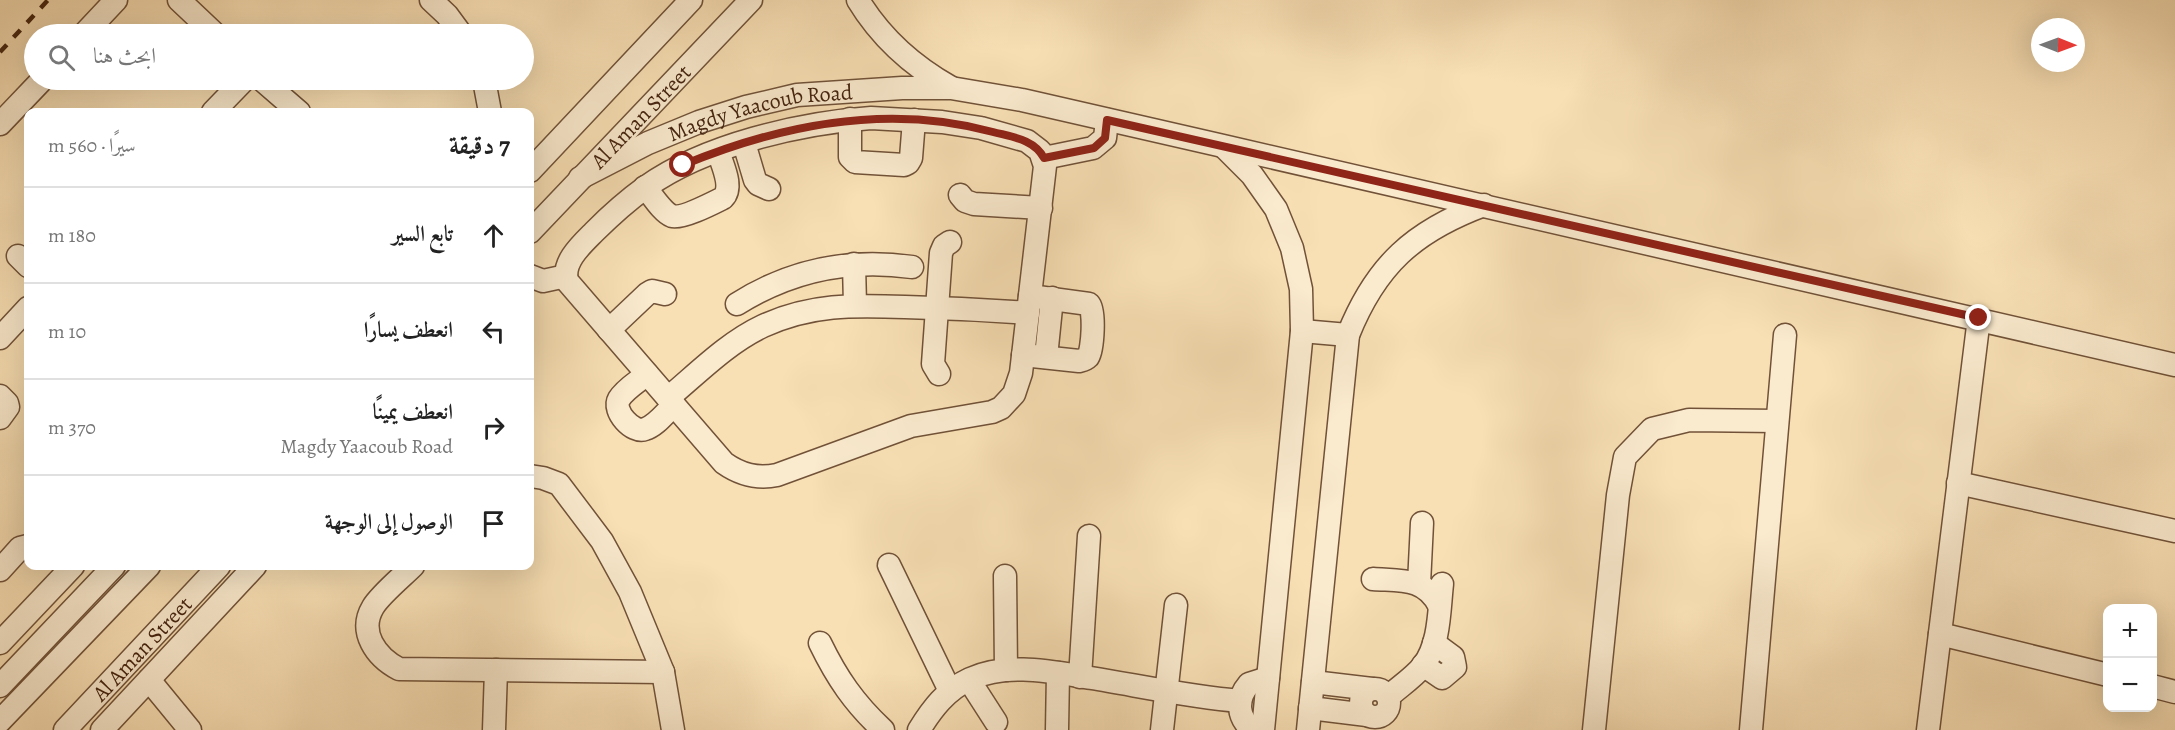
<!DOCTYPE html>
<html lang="ar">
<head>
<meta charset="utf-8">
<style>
  body { margin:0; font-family:Alegreya,Amiri,serif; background:#f6f6f6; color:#222; direction:rtl }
  .controls { position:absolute; right:18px; bottom:18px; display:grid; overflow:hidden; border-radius:12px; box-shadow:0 6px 24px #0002 }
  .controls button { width:54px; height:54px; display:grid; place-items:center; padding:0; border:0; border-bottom:2px solid #e0e0e0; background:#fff; color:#222; font:30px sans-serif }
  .compass { position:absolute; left:2031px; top:18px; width:54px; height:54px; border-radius:50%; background:#fff; box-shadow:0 6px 24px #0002; rotate:91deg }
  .stop { position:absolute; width:18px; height:18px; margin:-14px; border:4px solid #8f2418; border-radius:50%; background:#fff }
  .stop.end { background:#8f2418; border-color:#fff; box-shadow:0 2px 6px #0008 }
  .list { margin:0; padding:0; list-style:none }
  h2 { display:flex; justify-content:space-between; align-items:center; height:78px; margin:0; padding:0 24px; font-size:26px }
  h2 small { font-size:20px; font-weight:400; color:#767676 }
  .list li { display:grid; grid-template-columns:39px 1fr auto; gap:18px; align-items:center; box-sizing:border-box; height:96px; padding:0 24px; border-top:2px solid #e0e0e0 }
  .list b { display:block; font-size:22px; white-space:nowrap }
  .list p { margin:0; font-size:20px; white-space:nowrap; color:#767676 }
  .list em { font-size:20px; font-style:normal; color:#767676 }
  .icon { flex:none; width:33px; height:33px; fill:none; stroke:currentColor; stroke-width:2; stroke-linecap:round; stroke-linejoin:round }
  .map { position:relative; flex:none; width:2175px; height:730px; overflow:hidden; direction:ltr }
  .search { position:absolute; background:#fff; box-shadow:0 6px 24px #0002; left:24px; top:24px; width:510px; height:66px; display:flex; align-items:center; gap:15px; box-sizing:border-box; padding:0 21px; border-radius:33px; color:#767676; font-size:22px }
  .panel { position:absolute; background:#fff; box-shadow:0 6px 24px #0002; left:24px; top:108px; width:510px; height:462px; border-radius:12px; direction:rtl }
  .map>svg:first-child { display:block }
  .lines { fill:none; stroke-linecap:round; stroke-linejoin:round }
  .minor-casing { stroke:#715238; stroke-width:25 }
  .minor { stroke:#faeace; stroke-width:22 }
  .rail { stroke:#44230f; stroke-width:4.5; stroke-dasharray:10 10; stroke-linecap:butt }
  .route { stroke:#8f2418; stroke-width:8 }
  .labels { text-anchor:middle; stroke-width:4.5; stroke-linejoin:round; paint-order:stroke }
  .street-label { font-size:22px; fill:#44230f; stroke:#faeace }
</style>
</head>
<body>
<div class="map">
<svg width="2175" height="730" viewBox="0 0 2175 730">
  <rect width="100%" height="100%" fill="#f8dfb4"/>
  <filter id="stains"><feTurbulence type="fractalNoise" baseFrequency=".00333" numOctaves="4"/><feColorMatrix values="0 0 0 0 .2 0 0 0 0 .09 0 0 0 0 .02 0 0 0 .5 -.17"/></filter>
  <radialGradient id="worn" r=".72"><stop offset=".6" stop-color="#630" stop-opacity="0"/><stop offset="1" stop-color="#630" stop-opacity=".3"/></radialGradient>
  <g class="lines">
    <!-- minor casing -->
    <g class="minor-casing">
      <g id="minor">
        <path d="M179,0l36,34"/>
        <path d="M431,0l16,15 14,19"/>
        <path d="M858,0c23,38 53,65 92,87"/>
        <path d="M84,34l32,-34"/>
        <path d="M262,80l37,32"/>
        <path d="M484,80l6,32"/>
        <path d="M213,112l31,-32"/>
        <path d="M871,118l71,4 39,6 46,13 13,10 5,15 -24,207 -7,21 -13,14 -9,4 -81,14 -134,49c-20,4 -36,0 -53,-12l-157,-182c-5,-19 14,-36 27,-49 16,-16 34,-32 52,-45 59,-42 154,-64 225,-69z"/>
        <path d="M850,119v38l5,5 49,3 4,-2 3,-5 3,-38"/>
        <path d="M0,124l42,-44"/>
        <path d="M744,143l11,37 3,4 11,5"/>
        <path d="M1224,147l28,28 24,34 16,39 9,41 1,42 -39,399"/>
        <path d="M1044,158l49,-10 12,-10 2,-18"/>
        <path d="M530,171l161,-171"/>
        <path id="s1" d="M580,178l68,-35 51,-21 47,-15 51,-12 105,-7h49l71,12 201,46 952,219"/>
        <path d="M645,187c7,8 17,25 27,29 10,3 41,-13 51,-18 11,-11 -1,-33 -5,-47"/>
        <path d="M960,195l5,6 9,3 67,4"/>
        <path id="s2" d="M530,232l221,-232"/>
        <path d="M18,256l10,10"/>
        <path d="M854,264l1,41"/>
        <path d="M530,276l13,5 23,-5"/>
        <path d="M737,304c54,-34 112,-46 175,-37"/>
        <path d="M609,330l38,-36 5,-3 13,3"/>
        <path d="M1302,331l46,4"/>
        <path d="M0,338l28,-30"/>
        <path d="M1023,355l56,6c4,-1 6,-1 9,-4 5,-8 7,-47 1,-53l-59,-8"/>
        <path d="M1046,357l6,-59"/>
        <path d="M647,374c-8,7 -22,15 -28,25 -7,12 14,35 26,30 11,-3 21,-17 29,-24"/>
        <path d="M939,374l-6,-10 8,-111 3,-7 6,-4"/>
        <path d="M0,396l7,7 1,4 -8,11"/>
        <path d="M668,398c30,-25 59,-55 95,-72 48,-22 90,-21 142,-19 41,1 82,3 123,6"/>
        <path d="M530,476l13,2 16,6 43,57 28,51 33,80 10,58"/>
        <path d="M1958,483l217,48"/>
        <path d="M889,565l61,126"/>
        <path d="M413,566c-10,10 -33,29 -40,41 -15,25 3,50 26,62l264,3"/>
        <path d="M0,570l20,-22 8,-2"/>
        <path d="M1005,576l1,94"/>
        <path d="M1373,579c28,2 51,-2 66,26"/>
        <path d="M1419,584l3,-61"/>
        <path d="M1940,634l168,41"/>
        <path d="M0,643l73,-77"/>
        <path d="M820,643c17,35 34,60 63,87"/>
        <path d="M1423,665l19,13 13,-11 -2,-10 -19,-14"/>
        <path d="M1080,677l9,-141"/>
        <path d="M149,680l41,50"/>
        <path d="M969,680l27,42"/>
        <path d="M1313,682l59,7"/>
        <path d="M0,686l114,-120"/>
        <path d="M2152,686l23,6"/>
        <circle cx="1375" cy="703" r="14"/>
        <path d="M1388,697c11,-10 25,-19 35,-31 17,-22 16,-56 19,-82"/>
        <path d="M1310,708l57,7"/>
        <path d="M0,721l149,-155"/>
        <path id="s3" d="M65,730l154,-164"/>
        <path d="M102,730l153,-164"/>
        <path d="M494,730l2,-60"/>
        <path d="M919,730c13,-21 27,-40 51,-51 38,-17 82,-7 121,-1 49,8 99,19 149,23"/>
        <path d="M1057,730l1,-57"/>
        <path d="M1162,730l14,-125"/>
        <path d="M1253,730c-16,-12 -17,-31 -4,-46l19,-6"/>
        <path d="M1308,730l40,-395c28,-70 66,-104 136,-130"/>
        <path d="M1594,730l24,-235 7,-38 27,-28 37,-9 88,1"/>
        <path d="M1751,730l34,-395"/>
        <path d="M1928,730l51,-412"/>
      </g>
    </g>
    <!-- minor -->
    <use href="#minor" class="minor"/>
    <!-- rail -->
    <path class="rail" d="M0,52l48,-52"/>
  </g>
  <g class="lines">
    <!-- route -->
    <path class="route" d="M683,165c99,-41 205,-62 310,-33 19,5 41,7 51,26l50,-10 11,-10 2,-18 872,198"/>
  </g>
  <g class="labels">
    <!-- street labels -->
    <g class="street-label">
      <text dy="8" stroke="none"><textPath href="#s1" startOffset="194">Magdy Yaacoub Road</textPath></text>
      <text dy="8" stroke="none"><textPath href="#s2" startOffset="160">Al Aman Street</textPath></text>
      <text dy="8" stroke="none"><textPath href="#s3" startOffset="112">Al Aman Street</textPath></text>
    </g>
  </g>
  <rect width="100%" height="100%" filter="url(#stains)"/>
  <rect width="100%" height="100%" fill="url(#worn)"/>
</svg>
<div class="controls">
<button>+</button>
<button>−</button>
</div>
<svg class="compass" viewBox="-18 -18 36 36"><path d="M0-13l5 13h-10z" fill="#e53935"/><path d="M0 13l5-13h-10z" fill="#767676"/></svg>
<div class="stop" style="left:683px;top:165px"></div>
<div class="stop end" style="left:1979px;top:318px"></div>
<div class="search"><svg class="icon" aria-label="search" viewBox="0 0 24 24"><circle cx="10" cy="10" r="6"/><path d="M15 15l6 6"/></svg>ابحث هنا</div>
<section class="panel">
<h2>7 دقيقة<small>سيرًا · 560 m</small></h2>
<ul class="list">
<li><svg class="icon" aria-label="ahead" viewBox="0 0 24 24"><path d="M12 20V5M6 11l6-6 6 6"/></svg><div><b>تابع السير</b></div><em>180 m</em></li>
<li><svg class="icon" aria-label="left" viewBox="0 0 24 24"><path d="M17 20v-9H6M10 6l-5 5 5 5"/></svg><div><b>انعطف يسارًا</b></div><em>10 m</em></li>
<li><svg class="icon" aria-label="right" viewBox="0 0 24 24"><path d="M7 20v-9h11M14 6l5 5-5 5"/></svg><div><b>انعطف يمينًا</b><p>Magdy Yaacoub Road</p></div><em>370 m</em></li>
<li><svg class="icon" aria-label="arrive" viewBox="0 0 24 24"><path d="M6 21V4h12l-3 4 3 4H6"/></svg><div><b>الوصول إلى الوجهة</b></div></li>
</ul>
</section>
</div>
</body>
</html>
